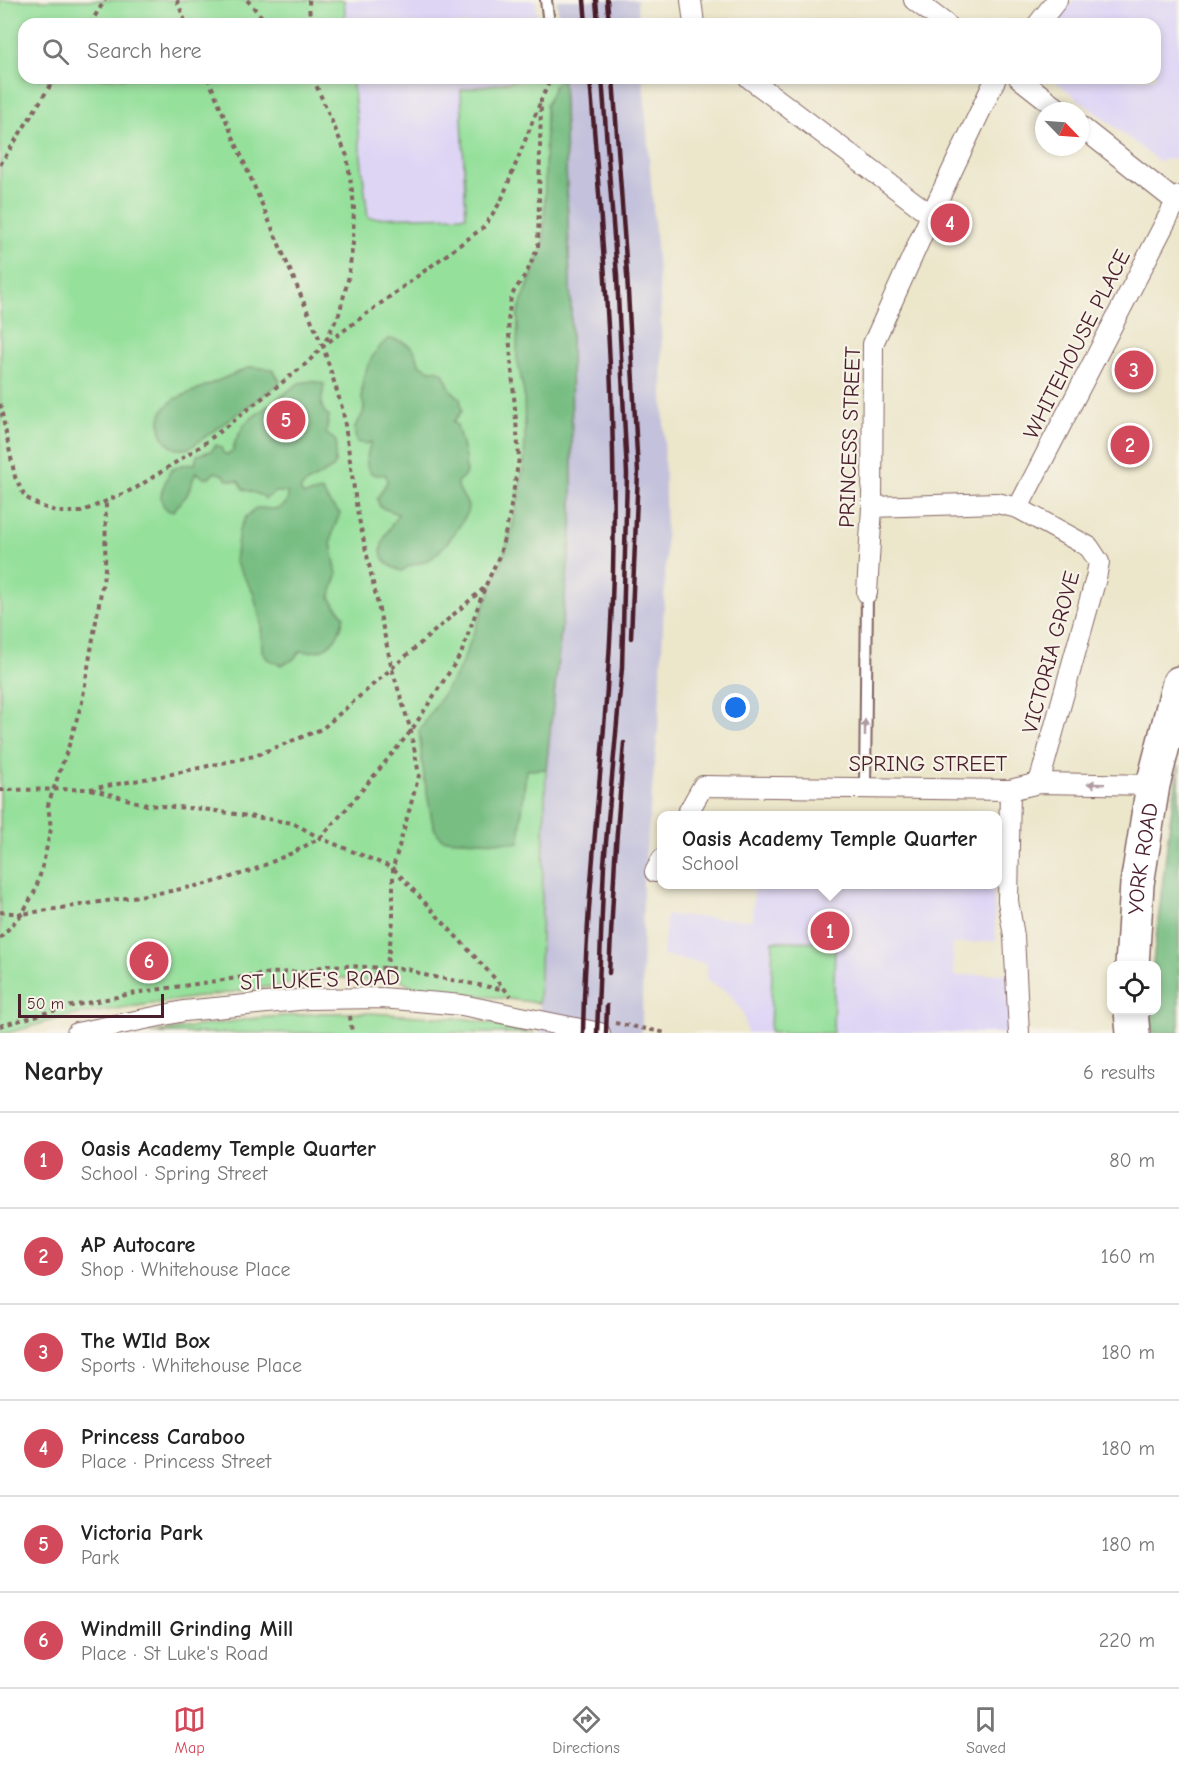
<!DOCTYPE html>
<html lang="en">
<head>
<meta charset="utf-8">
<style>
  body { margin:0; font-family:"Comic Neue",sans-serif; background:#f6f6f6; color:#222 }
  .controls { position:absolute; right:18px; bottom:18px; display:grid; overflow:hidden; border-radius:12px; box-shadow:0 3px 9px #0003 }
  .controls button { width:54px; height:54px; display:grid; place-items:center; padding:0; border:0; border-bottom:2px solid #e0e0e0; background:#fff; color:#222; font:30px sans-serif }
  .compass { position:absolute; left:1035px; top:102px; width:54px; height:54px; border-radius:50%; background:#fff; box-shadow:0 3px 9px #0003; rotate:115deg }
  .scale { position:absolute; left:18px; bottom:15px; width:146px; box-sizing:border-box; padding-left:6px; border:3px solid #4a1f2b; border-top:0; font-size:16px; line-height:21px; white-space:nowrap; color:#4a1f2b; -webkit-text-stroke:4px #f7f3e8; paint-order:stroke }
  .you { position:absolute; left:736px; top:708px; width:21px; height:21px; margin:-15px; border:4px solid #fff; border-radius:50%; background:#1a73e8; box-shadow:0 0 0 9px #1a73e833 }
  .badge { display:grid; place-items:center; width:39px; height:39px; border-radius:50%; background:#d1495b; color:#fff; font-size:20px; font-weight:700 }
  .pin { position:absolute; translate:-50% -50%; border:3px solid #fff; box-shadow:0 2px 6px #0006 }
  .popup { position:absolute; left:657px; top:811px; width:345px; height:78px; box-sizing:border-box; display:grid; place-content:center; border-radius:12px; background:#fff; filter:drop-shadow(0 2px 4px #0005); font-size:20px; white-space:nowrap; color:#767676 }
  .popup b { font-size:22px; color:#222 }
  .popup::after { content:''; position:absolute; left:50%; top:100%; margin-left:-12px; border:12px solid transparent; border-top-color:#fff }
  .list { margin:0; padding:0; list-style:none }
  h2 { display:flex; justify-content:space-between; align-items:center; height:78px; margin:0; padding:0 24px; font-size:26px }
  h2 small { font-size:20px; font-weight:400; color:#767676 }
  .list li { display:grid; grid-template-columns:39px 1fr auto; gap:18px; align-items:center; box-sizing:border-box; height:96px; padding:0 24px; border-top:2px solid #e0e0e0 }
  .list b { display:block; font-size:22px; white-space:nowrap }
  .list p { margin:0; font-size:20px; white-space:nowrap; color:#767676 }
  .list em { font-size:20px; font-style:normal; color:#767676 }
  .icon { flex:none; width:33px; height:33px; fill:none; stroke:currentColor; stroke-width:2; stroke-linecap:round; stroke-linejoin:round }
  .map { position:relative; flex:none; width:1179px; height:1033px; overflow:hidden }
  .search { position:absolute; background:#fff; box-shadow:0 3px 9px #0003; left:18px; right:18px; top:18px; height:66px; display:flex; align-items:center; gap:15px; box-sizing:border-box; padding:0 21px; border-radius:18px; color:#767676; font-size:22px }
  .sheet { height:654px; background:#fff }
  nav { display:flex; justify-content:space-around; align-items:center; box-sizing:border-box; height:84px; border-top:2px solid #e0e0e0; background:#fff; font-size:16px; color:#767676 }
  nav a { display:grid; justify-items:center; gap:3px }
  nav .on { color:#d1495b }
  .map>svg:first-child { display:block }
  .built { fill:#ded5f5 }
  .industrial { fill:#c3c1db }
  .green { fill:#95e09b; stroke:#708063; stroke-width:1.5 }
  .forest { fill:#78be83; stroke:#616e57; stroke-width:1.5 }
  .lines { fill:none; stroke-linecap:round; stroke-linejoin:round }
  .service-casing { stroke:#836563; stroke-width:14 }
  .minor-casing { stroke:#836563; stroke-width:22 }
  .trunk-casing { stroke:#836563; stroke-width:36 }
  .path { stroke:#836563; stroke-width:4; stroke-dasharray:4.5 4.5; stroke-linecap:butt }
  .service { stroke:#fff; stroke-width:10 }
  .minor { stroke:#fff; stroke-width:20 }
  .trunk { stroke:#fff; stroke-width:33 }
  .rail { stroke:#4a1f2b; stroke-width:4.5 }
  .oneway { fill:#ae9aa0 }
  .labels { text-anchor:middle; stroke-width:4.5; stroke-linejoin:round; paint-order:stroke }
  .street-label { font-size:22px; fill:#4a1f2b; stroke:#f7f3e8 }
</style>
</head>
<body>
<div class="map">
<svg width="1179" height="1033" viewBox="0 0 1179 1033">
  <rect width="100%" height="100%" fill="#f7f3e8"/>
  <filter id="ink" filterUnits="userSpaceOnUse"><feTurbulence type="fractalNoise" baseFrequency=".0167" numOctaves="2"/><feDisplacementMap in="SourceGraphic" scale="12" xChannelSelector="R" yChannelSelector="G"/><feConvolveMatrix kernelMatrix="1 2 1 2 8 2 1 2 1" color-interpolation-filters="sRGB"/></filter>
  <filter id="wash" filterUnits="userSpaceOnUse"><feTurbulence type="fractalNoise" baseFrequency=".008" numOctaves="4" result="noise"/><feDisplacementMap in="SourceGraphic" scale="24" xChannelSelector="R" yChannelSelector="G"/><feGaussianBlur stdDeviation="1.35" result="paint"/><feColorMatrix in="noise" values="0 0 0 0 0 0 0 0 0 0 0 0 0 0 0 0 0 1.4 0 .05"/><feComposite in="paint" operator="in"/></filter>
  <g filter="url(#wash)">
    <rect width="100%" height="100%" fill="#ece6cb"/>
    <!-- built -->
    <path class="built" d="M344,0h192l2,24h-192z
      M1074,0h105v158l-21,3 -107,-83h104v-54h-100z
      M352,78h178l-69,12 5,126 -99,2z
      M754,885h239l3,56 -44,3 2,32 55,-3 3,60h-265l-4,-20 -13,-19 -24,-15 1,-15 -44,-8 3,-41 86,5z"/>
    <!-- industrial -->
    <path class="industrial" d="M557,0h80l2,24h-80z
      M563,78h80l17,219 4,129 2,131 -7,162 -16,163 -1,151h-103l7,-264 26,-239 -1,-219z"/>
    <!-- green -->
    <path class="green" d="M0,0h344l2,24h-322v54h328l16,140 98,-2 -5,-126 69,-12h31l2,2 8,231 1,219 -26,239 -7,234 -125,-16 -11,-6 -8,-9h-18l-8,9 -33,-4 -268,39 -60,17h-8z
      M773,941l62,1 -2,91h-63z
      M323,1013h47l98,6 67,14h-385l107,-15z"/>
    <!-- forest -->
    <path class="forest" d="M563,80l8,231 1,219 -26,239 -20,1 -7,73 -77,-4 -7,-9 -3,-10 -8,-43 -5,-46 40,-61 43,-109 11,-36 11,-61 1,-28 -1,-43 -7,-35 1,-46 26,-68 2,-139 10,-23z
      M388,339c16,1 29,8 31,25l11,6h7l6,3 8,17 9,8 2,13 -9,11 4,3 8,32 1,14 -1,4 -8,7c1,10 11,19 11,26 -1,12 -30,48 -40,52 -12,6 -13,1 -26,11 -36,-12 -17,-34 -4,-57l-18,-7 -3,-8 10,-17 -1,-7c-3,-1 -7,0 -10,0 -15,-3 -8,-24 -5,-33l-6,2 -8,-2c-8,-22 7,-19 7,-35 0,-3 -2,-6 -2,-9 -2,-22 9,-45 26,-59z
      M250,367l22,2 8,12 -3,4 -86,62c-23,11 -39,-20 -27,-38 3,-4 7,-7 11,-10z
      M312,381l12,3c-1,12 -7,24 5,32l-3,17 10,8 -1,22 -2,5 -28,16 -5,6 4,5 18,-4 8,13 10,9 -7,18 -2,12 6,32 -7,23 14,18c-5,25 -17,39 -44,35l-7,9 -12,5 -14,-6 -5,-8 -1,-28 -8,-31 -18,-30 4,-32 7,-13 10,-9c16,-1 21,7 32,-8l-1,-8h-12l-10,7 -2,-3 -20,-7 -5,-8 -11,-1 -3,-5 -9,-3 -5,5 -6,1 -8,-6 -9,23 -14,16h-4c-15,-10 -5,-27 2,-41l11,-5 13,-1 2,-9 14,-4 5,-6 5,2 2,6 4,2 6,-4 2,-9 10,-19 54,-40z
      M1179,765v268h-26l-2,-22h5v-45l-3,-1v-2l17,-142z"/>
  </g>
  <g filter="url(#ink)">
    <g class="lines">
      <!-- service casing -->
      <g class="service-casing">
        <path id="service" d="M546,0l3,24
          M865,787l2,-194"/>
      </g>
      <!-- minor casing -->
      <g class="minor-casing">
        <path id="minor" d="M691,0l3,24
          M914,0l32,24
          M1038,24l19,-24
          M749,78l182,137
          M1019,78l42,33
          M1080,126l99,78
          M872,507l125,-4 21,5 71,39 10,15 -3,16 -57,205
          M1018,508l161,-312
          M867,593l5,-86 1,-163 58,-129 65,-137
          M1010,790l-2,111 6,35 5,97
          M686,816l17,-30 307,4 29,-7 114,2
          M655,872l7,-13
          M77,1033l107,-22 124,-12 74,-1 80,7 138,28"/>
      </g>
      <!-- trunk casing -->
      <g class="trunk-casing">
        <g id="trunk">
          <path id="s1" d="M1132,966l5,-82 16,-99 26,-102"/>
          <path d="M1131,1011l2,22"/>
        </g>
      </g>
      <!-- path -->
      <path class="path" d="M177,0l9,24
        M247,0l21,24
        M309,0l1,24
        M90,24l15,-24
        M208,78l114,267
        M313,78l34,78 7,49 -1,38 -5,37 -9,34 -16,32 20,65 14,99 35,159 19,62 8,44 -26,93 118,128
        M0,165l55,-87
        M0,404l15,73 10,20 15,9 19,6h22l55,-24 65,-42 106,-83 16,-17 161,-119 17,-26 39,-98
        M91,789l56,16 56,4 90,14 27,15 73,30v53l-8,59
        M0,790l90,-1 77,-14 87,-19 68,-27 162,-141
        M0,912l22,2 13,-23 6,-19 10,-43 -3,-24 21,-60 13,-43 23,-133 1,-67
        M0,938l22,-24 149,-23 40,-8 40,-12 41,-18 28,-15 28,-31 63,-76 50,-77 24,-67 15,-33 9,-36 10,-60 -11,-136 3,-26 16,-24 11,-25 3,-147 10,-22
        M350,1016l2,17
        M615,1023l52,10
        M0,1026l67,-19 74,-15 130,-19 38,-2 18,-6 81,4 16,6 82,15"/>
      <!-- service -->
      <use href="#service" class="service"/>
      <!-- minor -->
      <use href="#minor" class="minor"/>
      <!-- trunk -->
      <use href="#trunk" class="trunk"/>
      <!-- rail -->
      <path class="rail" d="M584,0l2,24
        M596,0l2,24
        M607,0l2,24
        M613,78l14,196 11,198 -7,166
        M609,973l6,-115 9,-115
        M583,1033c3,-154 26,-307 30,-461 4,-165 -10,-330 -23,-494
        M597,1033l7,-169 18,-196 5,-194 -10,-198 -15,-198
        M606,1033l1,-27"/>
    </g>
    <!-- one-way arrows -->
    <defs><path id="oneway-solid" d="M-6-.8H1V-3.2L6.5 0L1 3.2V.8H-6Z" transform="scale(1.5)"/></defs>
    <g class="oneway">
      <use href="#oneway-solid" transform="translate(865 728) rotate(-90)"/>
      <use href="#oneway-solid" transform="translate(1096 784) rotate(-179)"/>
    </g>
  </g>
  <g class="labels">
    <!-- street labels -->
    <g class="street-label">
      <text transform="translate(1076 344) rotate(-63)" y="8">WHITEHOUSE PLACE</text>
      <text transform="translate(849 437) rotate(-88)" y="8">PRINCESS STREET</text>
      <text transform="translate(1050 652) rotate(-75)" y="8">VICTORIA GROVE</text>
      <text x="928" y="771">SPRING STREET</text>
      <text dy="8" stroke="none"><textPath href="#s1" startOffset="108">YORK ROAD</textPath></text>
      <text transform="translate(320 979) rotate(-2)" y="8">ST LUKE'S ROAD</text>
    </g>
  </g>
</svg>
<div class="controls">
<button><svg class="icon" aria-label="locate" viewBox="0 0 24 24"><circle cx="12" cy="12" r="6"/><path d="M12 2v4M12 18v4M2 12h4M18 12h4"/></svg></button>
</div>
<svg class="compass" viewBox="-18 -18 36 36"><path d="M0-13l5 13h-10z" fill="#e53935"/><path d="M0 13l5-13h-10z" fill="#767676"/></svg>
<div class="scale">50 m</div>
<div class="you"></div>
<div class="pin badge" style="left:830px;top:931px">1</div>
<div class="popup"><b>Oasis Academy Temple Quarter</b>School</div>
<div class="pin badge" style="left:1130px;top:445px">2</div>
<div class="pin badge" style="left:1134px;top:370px">3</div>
<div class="pin badge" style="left:950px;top:223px">4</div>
<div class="pin badge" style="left:286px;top:420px">5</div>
<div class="pin badge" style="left:149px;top:961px">6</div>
<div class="search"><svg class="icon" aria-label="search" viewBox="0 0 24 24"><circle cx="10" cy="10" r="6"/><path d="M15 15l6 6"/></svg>Search here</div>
</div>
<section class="sheet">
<h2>Nearby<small>6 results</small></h2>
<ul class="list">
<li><span class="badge">1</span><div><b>Oasis Academy Temple Quarter</b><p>School · Spring Street</p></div><em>80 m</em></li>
<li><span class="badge">2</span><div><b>AP Autocare</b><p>Shop · Whitehouse Place</p></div><em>160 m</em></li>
<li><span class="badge">3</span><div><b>The WIld Box</b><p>Sports · Whitehouse Place</p></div><em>180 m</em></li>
<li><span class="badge">4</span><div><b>Princess Caraboo</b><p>Place · Princess Street</p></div><em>180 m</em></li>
<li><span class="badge">5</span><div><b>Victoria Park</b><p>Park</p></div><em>180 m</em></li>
<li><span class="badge">6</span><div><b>Windmill Grinding Mill</b><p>Place · St Luke's Road</p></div><em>220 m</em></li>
</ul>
</section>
<nav>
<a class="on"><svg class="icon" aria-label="map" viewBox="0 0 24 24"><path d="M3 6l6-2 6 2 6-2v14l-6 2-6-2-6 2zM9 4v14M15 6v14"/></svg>Map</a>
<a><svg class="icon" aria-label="directions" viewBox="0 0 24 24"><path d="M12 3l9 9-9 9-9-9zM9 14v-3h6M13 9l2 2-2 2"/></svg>Directions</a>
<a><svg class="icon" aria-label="saved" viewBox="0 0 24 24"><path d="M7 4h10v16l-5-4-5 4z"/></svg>Saved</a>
</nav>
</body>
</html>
